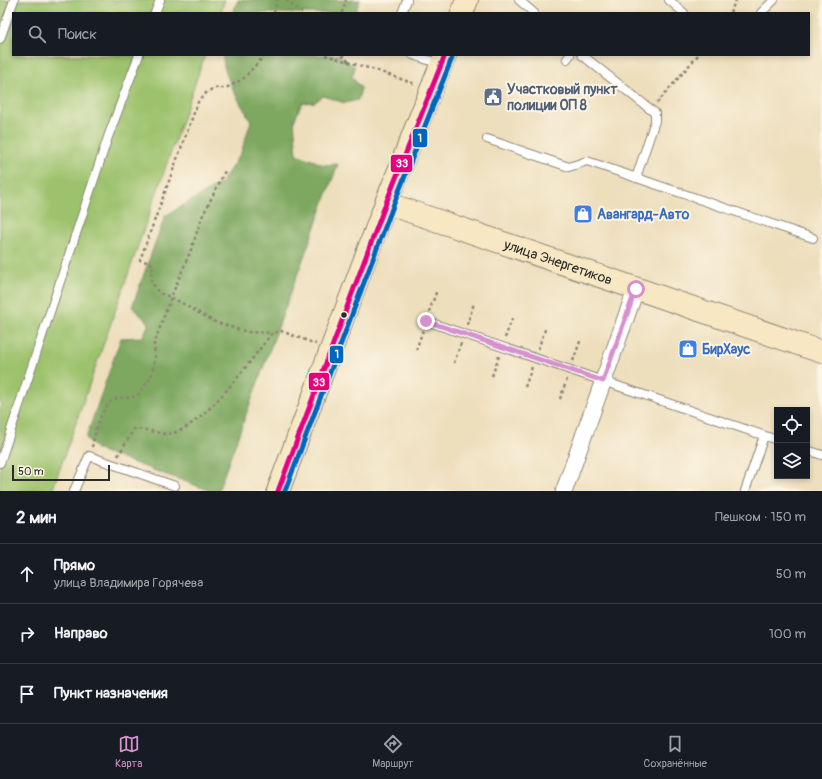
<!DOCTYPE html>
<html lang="ru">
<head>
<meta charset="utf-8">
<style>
  body { margin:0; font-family:Pangolin,sans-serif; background:#242831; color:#f1f3f6 }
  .controls { position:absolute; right:12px; bottom:12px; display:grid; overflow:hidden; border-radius:0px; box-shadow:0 2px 6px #0003 }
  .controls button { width:36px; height:36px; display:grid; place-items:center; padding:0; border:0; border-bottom:1px solid #363941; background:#171b24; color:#f1f3f6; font:20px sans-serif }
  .scale { position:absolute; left:12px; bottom:10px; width:98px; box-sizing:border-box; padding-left:4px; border:2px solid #2b2b2b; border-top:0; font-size:11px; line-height:14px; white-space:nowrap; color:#2b2b2b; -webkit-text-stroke:3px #fcf5e5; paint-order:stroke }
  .stop { position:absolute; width:12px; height:12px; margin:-9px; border:3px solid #d690ce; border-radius:50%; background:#fff }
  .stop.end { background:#d690ce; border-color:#fff; box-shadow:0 1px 4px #0008 }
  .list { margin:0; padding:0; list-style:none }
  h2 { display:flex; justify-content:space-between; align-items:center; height:52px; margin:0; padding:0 16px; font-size:17px }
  h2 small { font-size:13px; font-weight:400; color:#9ea1a6 }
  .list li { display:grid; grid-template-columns:26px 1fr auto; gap:12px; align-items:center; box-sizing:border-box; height:60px; padding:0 16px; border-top:1px solid #363941 }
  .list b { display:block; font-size:15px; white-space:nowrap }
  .list p { margin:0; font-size:13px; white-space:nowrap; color:#9ea1a6 }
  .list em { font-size:13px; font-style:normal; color:#9ea1a6 }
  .icon { flex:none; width:22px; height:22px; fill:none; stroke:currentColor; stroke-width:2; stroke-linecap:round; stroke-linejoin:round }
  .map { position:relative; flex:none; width:822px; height:491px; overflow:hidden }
  .search { position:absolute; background:#171b24; box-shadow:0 2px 6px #0003; left:12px; right:12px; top:12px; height:44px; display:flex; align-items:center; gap:10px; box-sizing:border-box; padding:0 14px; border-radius:0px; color:#9ea1a6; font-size:15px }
  .sheet { height:232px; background:#171b24 }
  nav { display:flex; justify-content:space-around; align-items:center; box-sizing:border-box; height:56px; border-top:1px solid #363941; background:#171b24; font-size:11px; color:#9ea1a6 }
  nav a { display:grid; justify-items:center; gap:2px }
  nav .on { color:#d690ce }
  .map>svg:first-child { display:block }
  .green { fill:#9dc26d; stroke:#64764c }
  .forest { fill:#7ea860; stroke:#546a46 }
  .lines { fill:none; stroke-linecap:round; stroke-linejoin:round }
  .lane-casing { stroke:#8c8474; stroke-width:10 }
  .street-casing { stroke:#8c8474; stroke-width:18 }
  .secondary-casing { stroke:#8c8474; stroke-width:24 }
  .path { stroke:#8c8474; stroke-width:2.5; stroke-dasharray:3 3; stroke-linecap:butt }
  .lane { stroke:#fff; stroke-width:8 }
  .street { stroke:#fff; stroke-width:16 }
  .secondary { stroke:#f7e8c3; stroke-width:22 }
  .bus-1-casing { stroke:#fcf5e5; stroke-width:8 }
  .bus-2-casing { stroke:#fcf5e5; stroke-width:8 }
  .bus-1 { stroke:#e5007d; stroke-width:5 }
  .bus-2 { stroke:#0065bd; stroke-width:5 }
  .route { stroke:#d690ce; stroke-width:5 }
  .bus-dot { fill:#2b2b2b; stroke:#fcf5e5; stroke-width:1.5 }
  .labels { text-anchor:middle; stroke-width:4; stroke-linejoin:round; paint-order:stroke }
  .service-label { font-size:14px; font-weight:bold; fill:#4e5e75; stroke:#fcf5e5; text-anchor:start }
  .shop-label { font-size:14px; font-weight:bold; fill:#366cbe; stroke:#fcf5e5; text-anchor:start }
  .street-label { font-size:14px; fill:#2b2b2b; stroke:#fcf5e5 }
  .line-badge { stroke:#fcf5e5; stroke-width:1.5 }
  .badge-label { font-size:11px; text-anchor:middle; font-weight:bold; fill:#fff }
</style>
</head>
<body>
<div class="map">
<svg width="822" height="491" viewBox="0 0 822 491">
  <rect width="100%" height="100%" fill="#fcf5e5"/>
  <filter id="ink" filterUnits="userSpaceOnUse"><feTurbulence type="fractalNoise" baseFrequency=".025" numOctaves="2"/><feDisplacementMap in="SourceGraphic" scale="8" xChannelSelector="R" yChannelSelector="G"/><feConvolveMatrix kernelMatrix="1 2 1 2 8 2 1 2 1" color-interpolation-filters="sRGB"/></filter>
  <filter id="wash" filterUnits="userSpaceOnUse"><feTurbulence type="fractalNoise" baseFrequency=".012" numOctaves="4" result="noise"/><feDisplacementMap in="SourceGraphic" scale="16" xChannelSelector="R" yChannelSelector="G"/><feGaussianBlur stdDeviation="0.9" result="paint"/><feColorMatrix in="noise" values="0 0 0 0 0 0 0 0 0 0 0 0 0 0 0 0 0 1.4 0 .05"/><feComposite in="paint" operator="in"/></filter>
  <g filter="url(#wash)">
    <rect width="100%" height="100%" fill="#eddebc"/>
    <!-- green -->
    <path class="green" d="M0,0h225l-5,13h-207v42h192l-153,436h-52z"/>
    <!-- forest -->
    <path class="forest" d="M238,0h122l-5,13h-122z
      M223,55h118l-1,2 15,10 -3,10 9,11 -3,12 -13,3 -22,-7 -8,6 -13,1 -8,18 3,33 27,11 14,-1 -120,327h-7l-115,-42 -10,-11 35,-100 22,-1 6,-14 -17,-16 33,-91 56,-33 20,-30 10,-32c-10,-17 -29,-46 -28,-66z"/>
  </g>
  <g filter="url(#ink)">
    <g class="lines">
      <!-- lane casing -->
      <g class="lane-casing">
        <path id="lane" d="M519,0l15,13
          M669,0l15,13
          M155,13l5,-13
          M402,13l5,-13
          M761,13l13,-13
          M0,39l14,-39
          M413,55l27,9
          M582,55l73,58v8l-19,57
          M567,59l3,-4
          M487,139l82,28 18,-6 226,77
          M426,321l351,119
          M807,450l15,5
          M0,463l108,-326 31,-82
          M74,491l15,-35 86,30
          M745,491l19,-55"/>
      </g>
      <!-- street casing -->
      <g class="street-casing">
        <path id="street" d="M564,491l72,-202"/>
      </g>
      <!-- secondary casing -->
      <g class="secondary-casing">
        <g id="secondary">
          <path d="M462,13l5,-13"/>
          <path id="s1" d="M386,203l436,149"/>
          <path d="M278,491l108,-288 59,-148"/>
        </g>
      </g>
      <!-- path -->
      <path class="path" d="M286,0l16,13
        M274,13l3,-13
        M342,13l4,-13
        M730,13l6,-13
        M265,55l-22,24 -17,9h-12l-7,4 -9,10 -58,158 13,4 -2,14 1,5 7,10 12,4 44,25 32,10 25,1
        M325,55l50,15 40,14
        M342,55l8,8
        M657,103l41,-48
        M429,312l8,-22
        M467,325l7,-22
        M505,338l8,-22
        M538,349l8,-22
        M416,350l7,-20
        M573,361l8,-22
        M454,363l7,-20
        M492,376l7,-20
        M525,387l7,-20
        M560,399l7,-20
        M92,447c3,-14 10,-46 26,-49 7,-1 12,0 19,-2l14,-19 4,-19 -1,-14 17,-47 20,-47 11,-33 24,-48
        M118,456l16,-27c13,-1 26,7 39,4 33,-9 78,-73 99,-100l9,-2 35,13"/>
      <!-- lane -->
      <use href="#lane" class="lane"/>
      <!-- street -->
      <use href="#street" class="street"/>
      <!-- secondary -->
      <use href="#secondary" class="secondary"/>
      <!-- bus-1 casing -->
      <g class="bus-1-casing">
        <path id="bus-1" d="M278,491l108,-288 59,-148"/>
      </g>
      <!-- bus-2 casing -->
      <g class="bus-2-casing">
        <path id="bus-2" d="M285,491l108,-285 59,-148"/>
      </g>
      <!-- bus-1 -->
      <use href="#bus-1" class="bus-1"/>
      <!-- bus-2 -->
      <use href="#bus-2" class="bus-2"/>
    </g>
  </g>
  <g class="lines" filter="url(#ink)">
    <!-- route -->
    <path class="route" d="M426,321l177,60 33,-92"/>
  </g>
  <!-- icons -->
  <defs>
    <g id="civic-square" transform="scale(1)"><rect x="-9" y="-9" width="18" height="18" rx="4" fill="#5c6f8a" stroke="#fcf5e5"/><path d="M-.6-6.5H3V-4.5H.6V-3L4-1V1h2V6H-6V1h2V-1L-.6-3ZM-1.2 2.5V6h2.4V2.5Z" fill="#fff"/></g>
    <g id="shop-square" transform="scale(1)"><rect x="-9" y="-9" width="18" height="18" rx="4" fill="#3f7fe0" stroke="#fcf5e5"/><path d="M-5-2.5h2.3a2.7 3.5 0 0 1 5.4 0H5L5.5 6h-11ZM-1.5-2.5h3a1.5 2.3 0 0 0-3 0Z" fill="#fff"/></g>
  </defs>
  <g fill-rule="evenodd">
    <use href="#civic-square" x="493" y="97"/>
    <use href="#shop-square" x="583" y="214"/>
    <use href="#shop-square" x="688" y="349"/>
  </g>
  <!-- markers -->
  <circle class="bus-dot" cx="344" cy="315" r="3.5"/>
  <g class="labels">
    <!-- service labels -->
    <g class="service-label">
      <text x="507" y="94">Участковый пункт<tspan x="507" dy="16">полиции ОП 8</tspan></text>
    </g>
    <!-- shop labels -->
    <g class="shop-label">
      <text x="597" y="219">Авангард-Авто</text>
      <text x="702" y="354">БирХаус</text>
    </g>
    <!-- street labels -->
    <g class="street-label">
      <text dy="5" stroke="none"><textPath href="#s1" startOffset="182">улица Энергетиков</textPath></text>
    </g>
  </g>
  <g class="line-badge">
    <rect x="412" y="128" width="16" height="20" rx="4" fill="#0065bd"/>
    <rect x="390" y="154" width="23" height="19" rx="4" fill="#e5007d"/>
    <rect x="329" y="345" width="15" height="19" rx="4" fill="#0065bd"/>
    <rect x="308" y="372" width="22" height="19" rx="4" fill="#e5007d"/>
  </g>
  <g class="badge-label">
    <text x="420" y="142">1</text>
    <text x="402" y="167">33</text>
    <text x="337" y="358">1</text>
    <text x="319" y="386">33</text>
  </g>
</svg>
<div class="controls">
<button><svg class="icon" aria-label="locate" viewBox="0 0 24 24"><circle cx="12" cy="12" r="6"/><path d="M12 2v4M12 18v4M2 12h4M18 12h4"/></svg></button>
<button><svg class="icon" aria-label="layers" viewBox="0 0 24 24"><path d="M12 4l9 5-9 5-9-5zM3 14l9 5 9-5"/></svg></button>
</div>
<div class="scale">50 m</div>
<div class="stop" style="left:636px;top:289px"></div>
<div class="stop end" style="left:426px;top:321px"></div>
<div class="search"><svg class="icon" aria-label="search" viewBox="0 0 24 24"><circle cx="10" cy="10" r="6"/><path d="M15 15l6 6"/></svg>Поиск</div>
</div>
<section class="sheet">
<h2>2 мин<small>Пешком · 150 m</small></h2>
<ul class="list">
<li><svg class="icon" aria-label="ahead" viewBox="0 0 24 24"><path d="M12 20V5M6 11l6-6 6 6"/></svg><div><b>Прямо</b><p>улица Владимира Горячева</p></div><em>50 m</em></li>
<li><svg class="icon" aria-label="right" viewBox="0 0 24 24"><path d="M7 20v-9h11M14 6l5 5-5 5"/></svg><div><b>Направо</b></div><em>100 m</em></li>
<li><svg class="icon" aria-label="arrive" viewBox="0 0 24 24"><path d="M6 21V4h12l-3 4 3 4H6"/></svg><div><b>Пункт назначения</b></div></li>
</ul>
</section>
<nav>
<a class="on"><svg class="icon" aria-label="map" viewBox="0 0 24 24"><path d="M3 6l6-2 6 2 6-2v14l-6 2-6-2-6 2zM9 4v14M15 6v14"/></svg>Карта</a>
<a><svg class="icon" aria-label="directions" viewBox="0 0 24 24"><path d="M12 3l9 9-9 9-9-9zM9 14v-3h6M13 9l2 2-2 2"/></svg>Маршрут</a>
<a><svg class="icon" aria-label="saved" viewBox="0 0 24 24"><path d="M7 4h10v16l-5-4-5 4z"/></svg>Сохранённые</a>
</nav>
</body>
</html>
